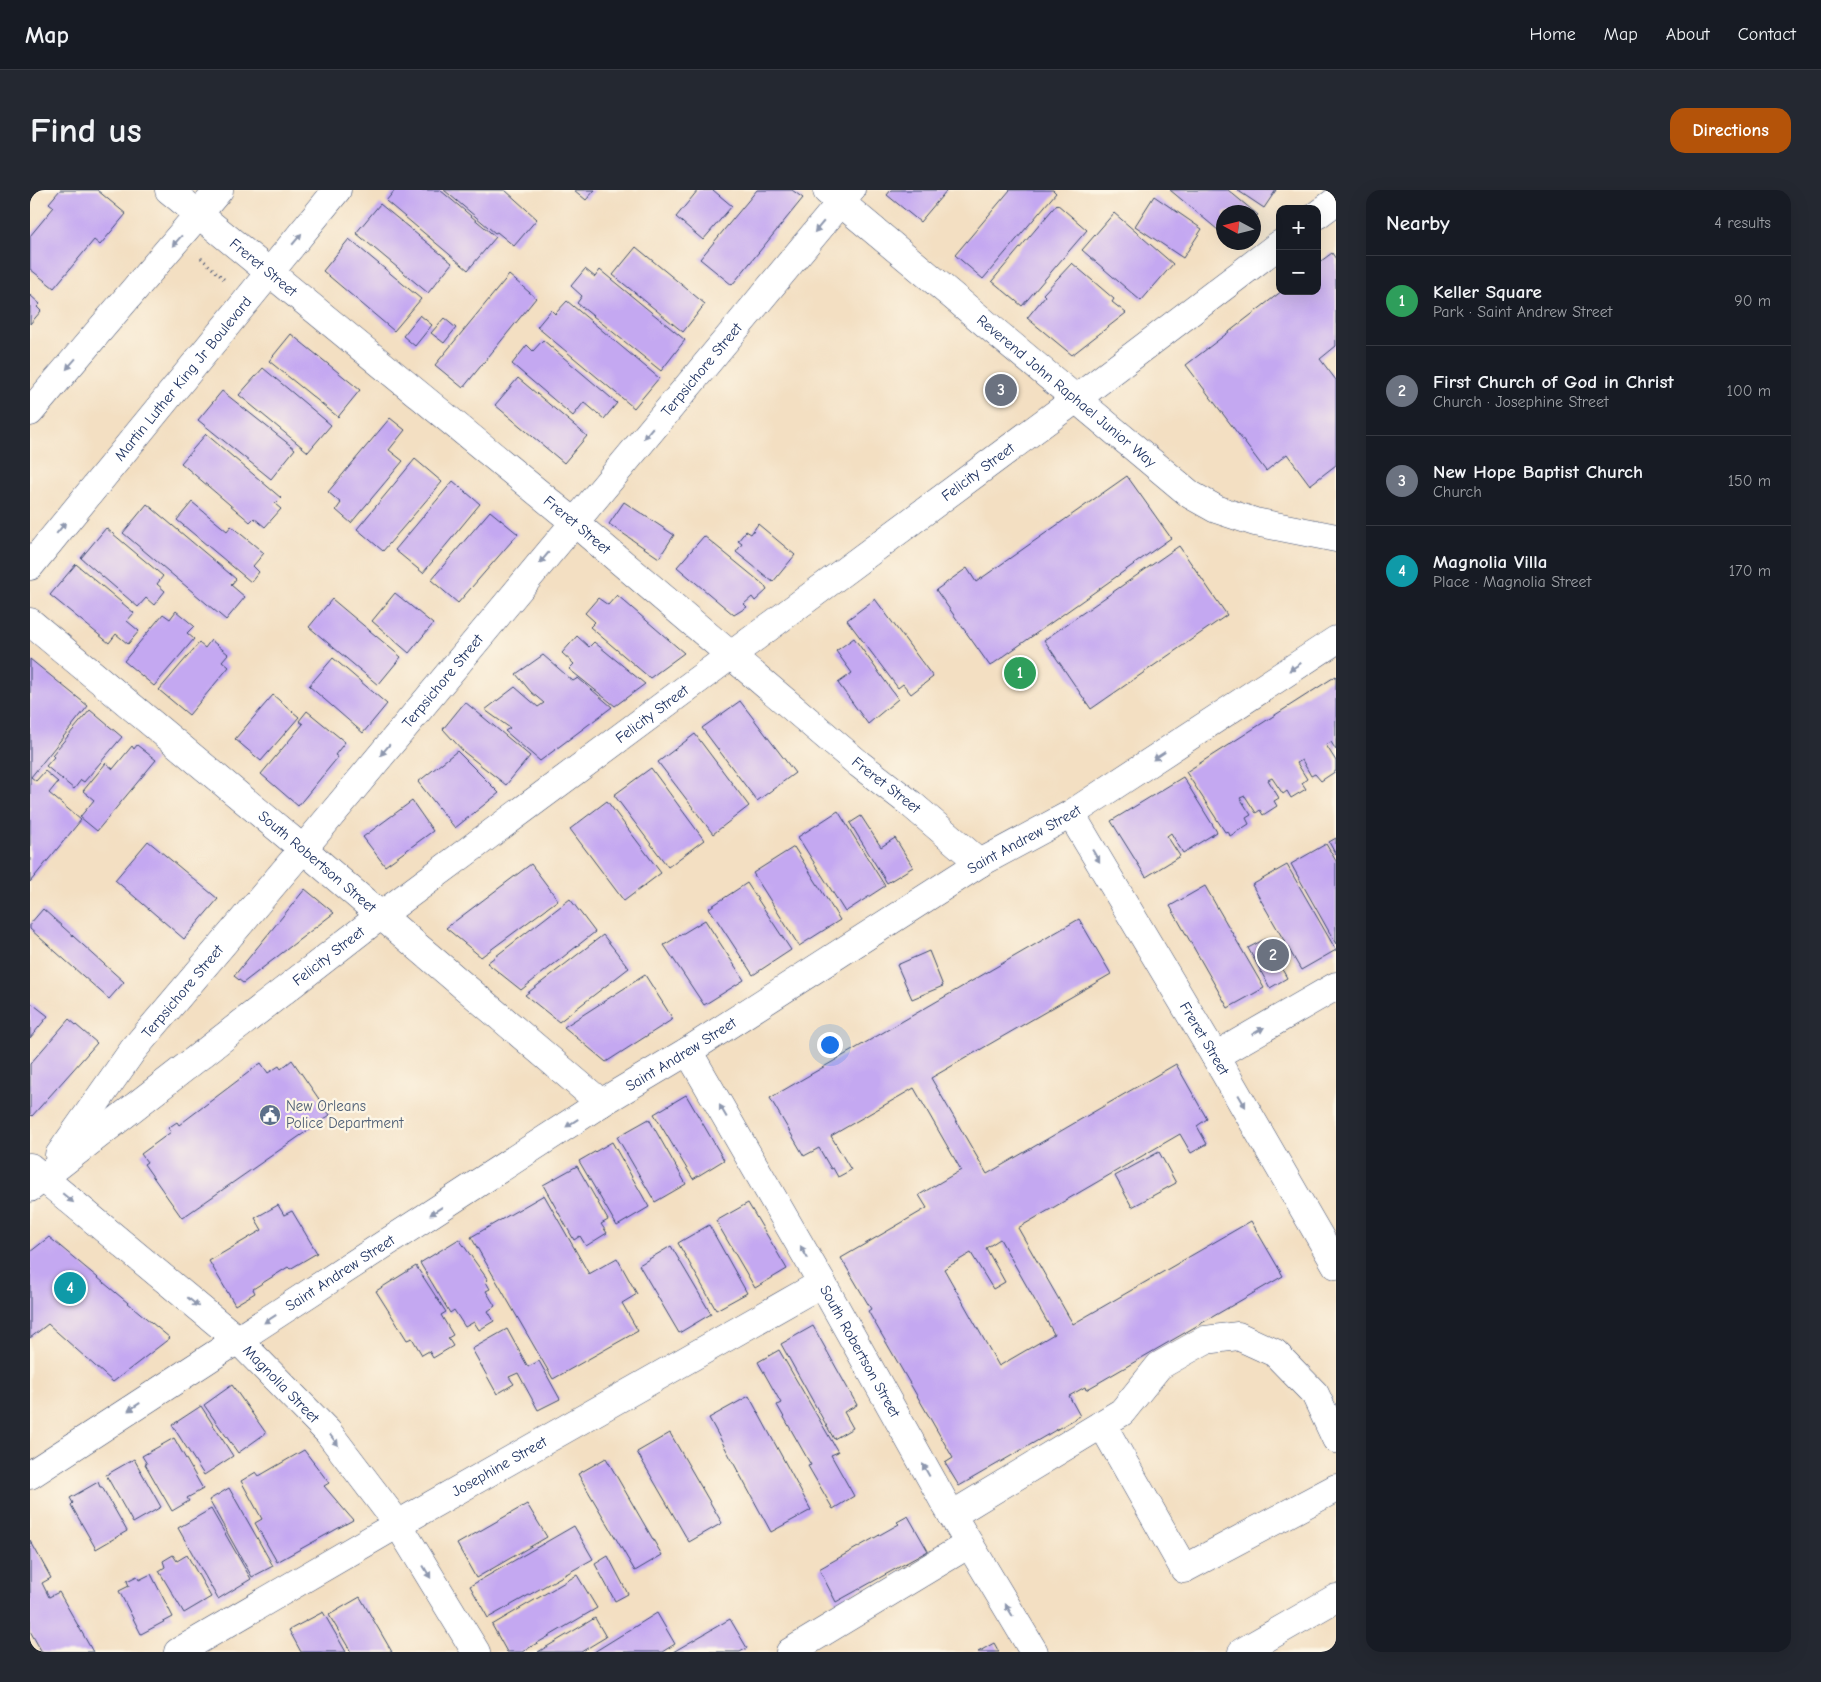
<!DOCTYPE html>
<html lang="en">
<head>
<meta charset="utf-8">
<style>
  body { margin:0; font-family:"Comic Neue",sans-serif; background:#242831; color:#f1f3f6 }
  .controls { position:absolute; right:15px; top:15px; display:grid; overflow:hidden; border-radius:10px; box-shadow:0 5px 20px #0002 }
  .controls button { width:45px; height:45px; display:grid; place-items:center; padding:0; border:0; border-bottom:1px solid #363941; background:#171b24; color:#f1f3f6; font:25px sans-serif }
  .compass { position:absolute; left:1186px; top:15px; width:45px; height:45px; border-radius:50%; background:#171b24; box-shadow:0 5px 20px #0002; rotate:277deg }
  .you { position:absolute; left:799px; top:854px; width:18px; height:18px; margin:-12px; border:4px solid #fff; border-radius:50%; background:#1a73e8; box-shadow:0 0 0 8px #1a73e833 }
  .badge { display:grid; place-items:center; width:32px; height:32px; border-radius:50%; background:#b45309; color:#fff; font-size:16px; font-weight:700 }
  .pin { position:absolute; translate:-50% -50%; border:2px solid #fff; box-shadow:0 1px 5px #0006 }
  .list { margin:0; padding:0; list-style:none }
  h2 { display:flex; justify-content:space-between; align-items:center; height:65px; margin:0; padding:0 20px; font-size:21px }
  h2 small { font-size:16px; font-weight:400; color:#9ea1a6 }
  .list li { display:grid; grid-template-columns:32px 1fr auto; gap:15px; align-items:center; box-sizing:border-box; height:90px; padding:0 20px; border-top:1px solid #363941 }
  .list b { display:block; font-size:19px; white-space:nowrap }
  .list p { margin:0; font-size:16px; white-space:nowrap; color:#9ea1a6 }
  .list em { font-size:16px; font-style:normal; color:#9ea1a6 }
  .map { position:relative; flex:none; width:1306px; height:1462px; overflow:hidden; border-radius:15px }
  header { display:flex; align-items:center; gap:30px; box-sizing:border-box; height:70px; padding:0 25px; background:#171b24; border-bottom:1px solid #363941 }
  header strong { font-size:24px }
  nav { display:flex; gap:28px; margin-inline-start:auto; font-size:18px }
  .intro { display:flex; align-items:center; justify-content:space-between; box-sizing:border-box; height:120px; padding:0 30px }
  h1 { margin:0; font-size:35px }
  .button { padding:12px 22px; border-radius:15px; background:#b45309; color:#fff; font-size:18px; font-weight:700 }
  main { display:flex; gap:30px; padding:0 30px }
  aside { flex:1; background:#171b24; border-radius:15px; box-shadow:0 5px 20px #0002 }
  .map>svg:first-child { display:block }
  .building { fill:#c4a8f1; fill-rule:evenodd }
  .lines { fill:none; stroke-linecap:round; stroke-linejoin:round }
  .minor-casing { stroke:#3b496d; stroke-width:29 }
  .path { stroke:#3b496d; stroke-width:3; stroke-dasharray:1 4; stroke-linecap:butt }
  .minor { stroke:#fff; stroke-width:28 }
  .oneway { fill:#8d97ae }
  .labels { text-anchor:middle; stroke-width:4.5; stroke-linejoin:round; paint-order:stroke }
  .street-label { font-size:15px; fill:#1b2f5e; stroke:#fcf5e5 }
  .service-label { font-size:15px; fill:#4e5e75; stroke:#fcf5e5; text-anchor:start }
</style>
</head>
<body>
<header>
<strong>Map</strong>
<nav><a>Home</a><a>Map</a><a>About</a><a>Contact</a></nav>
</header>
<div class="intro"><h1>Find us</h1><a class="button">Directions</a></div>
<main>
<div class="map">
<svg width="1306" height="1462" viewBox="0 0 1306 1462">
  <rect width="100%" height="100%" fill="#fcf5e5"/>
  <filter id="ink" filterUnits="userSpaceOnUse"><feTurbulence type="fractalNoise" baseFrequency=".02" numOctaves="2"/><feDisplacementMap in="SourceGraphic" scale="10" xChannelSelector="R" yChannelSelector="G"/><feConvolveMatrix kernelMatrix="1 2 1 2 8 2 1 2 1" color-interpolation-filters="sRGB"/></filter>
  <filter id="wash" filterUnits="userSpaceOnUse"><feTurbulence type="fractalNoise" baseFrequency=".0096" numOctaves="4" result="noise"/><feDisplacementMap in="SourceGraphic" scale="20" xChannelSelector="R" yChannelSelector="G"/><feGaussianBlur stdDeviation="1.12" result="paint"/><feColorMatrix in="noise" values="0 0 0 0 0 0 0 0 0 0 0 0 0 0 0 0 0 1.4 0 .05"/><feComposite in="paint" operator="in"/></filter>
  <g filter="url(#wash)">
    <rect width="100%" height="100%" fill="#f3dfc2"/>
    <g id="blocks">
      <!-- building -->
      <path class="building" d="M30,0h37l29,24 -26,31 -6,-5 -40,48 -24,-19v-33l24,-29 -5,-4z
        M365,0h45l56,47 -28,33 -82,-69z
        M414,0h61l32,29 -23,27 -17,-14 -2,1z
        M544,0h21l-9,10z
        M668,0h15l19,16 -29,34 -27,-23z
        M727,0h35l11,8 -71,87 -32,-26z
        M861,0h56l-27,32 -33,-27z
        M980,0h43l3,3 -73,86 -28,-24z
        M1140,0h58l30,25 -4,3v-6h-30v23z
        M1207,0h39l-12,18z
        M1124,6l48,33 -19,29 -48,-32z
        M350,14l72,59 -24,30 -72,-60z
        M1027,14l30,26 -65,76 -30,-25z
        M1084,23l59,51 -32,37 -59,-51z
        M319,49l72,60 -27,32 -71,-60z
        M606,57l69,57 -22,28 -70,-57z
        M1302,63l4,6v87l-16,13 16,21v85l-26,20 -23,-31 -21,17 -80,-106 96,-74h35v-27z
        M1042,73l42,36 -2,3 14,11 -54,42 -45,-37 18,-22 -2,-2z
        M555,79l10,8 5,-7 85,70 -24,31 -84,-68 5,-7 -11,-10z
        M479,85l27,23 -73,90 -28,-23z
        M0,105l10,9 -3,3 4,4 -11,13z
        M537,111l92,77 -25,30 -97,-81 14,-17 4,4z
        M390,125l12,10 -17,21 -12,-10z
        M414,128l12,10 -12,15 -13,-10z
        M261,144l69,56 -22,27 -69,-56z
        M513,150l74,63 -13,16 -20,-17 -11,14 -61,-52 15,-19 6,6z
        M233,178l68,57 -23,27 -69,-57z
        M488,188l69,58 -23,27 -69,-58z
        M192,201l73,58 -24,30 -73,-59z
        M360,228l15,12 -16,20 14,11 -52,62 -15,-13 5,-7 -13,-11z
        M176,244l75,64 -6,6 6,5 -16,18 -11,-9 -4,4 -69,-59z
        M385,269l27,23 -59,69 -26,-22z
        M1097,286l44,62 -181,128 -54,-76 31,-22 9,14z
        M423,291l27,23 -57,69 -28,-23z
        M162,312l35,29 4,-5 33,27 -11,13 6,6 -8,10 -74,-62z
        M594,312l50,33 -15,23 -50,-34z
        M117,314l89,75 -5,6 14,12 -19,23 -103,-87z
        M460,321l28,23 -60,69 -27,-23z
        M728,334l37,31 -22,27 -37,-30 6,-8 -4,-3 8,-10 5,3z
        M76,338l57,48 -6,8 8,7 -11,14 -8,-7 -8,9 -57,-49z
        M674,346l60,49 3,5 -12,11 -3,-4 -8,7 3,3 -13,8 -57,-48z
        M1149,356l48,69 -136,94 -47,-69z
        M46,374l58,49 -7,8 12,10 -11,13 -12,-10 -7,9 -59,-48z
        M365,403l38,31 -24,29 -37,-32z
        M587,405l67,58 -34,25 -60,-51 5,-5 -10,-9 13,-15 10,7z
        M302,409l69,58 -23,28 -69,-58z
        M845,409l58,78 -22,17 -8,-10 -5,4 -51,-68z
        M146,421l18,15 -7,7 7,6 -40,47 -30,-25 39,-47 7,5z
        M547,446l12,11 5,-5 51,42 -30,22 -46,-37 5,-5 -12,-11z
        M824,448l44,61 -30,25 -30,-41 14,-10 -16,-22z
        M181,450l17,14 -6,7 7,6 -40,48 -30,-25 40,-47 6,5z
        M513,465l30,26 5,-3 34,29 -72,54 -35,-30 5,-3 -25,-18 30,-23 23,20 6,-4 -13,-11 -15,-18z
        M303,468l54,46 -24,29 -54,-47z
        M0,469l58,47 -57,71 5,4 9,-10 13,11 -9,11 32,27 -51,62z
        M1306,486v74l-5,-8 -5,3 10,16v10l-15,10 -6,-7 -4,2 -9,-16 -5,3 10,16 -5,4 4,6 -15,9 -4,-7 -4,3 -11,-16 -4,2 11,18 -5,3 3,5 -14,9 -3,-5 -4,3 -11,-17 -5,2 11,17 -5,3 3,6 -19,12 -2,-5 -3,1 -39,-60z
        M243,505l26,22 -38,44 -26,-22z
        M710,511l55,72 -38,28 -55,-73z
        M435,512l65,54 -24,29 -42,-33 -21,-23z
        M60,520l32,27 -38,45 -3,-2 -7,9 -28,-23 8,-9 -2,-2z
        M277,521l38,31 -10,13 3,2 -40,49 -37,-32 42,-50 -4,-3z
        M665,544l54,72 -36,28 -55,-72z
        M107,555l19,15 -59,71 -17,-14 14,-17 -11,-9 23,-28 7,6 19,-23 2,3z
        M427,561l42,42 -44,35 -37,-46z
        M621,578l53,72 -36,27 -54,-72z
        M1153,587l34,55 -34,21 -12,-20 -4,3 13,20 -34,21 -35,-56z
        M382,611l21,30 -48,35 -22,-29z
        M577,611l54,72 -37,28 -54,-72z
        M808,621l47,75 -40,26 -47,-75z
        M831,626l20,31 14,-9 18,29 -26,16 -37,-60z
        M1306,648v17l-7,-13z
        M118,651l70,58 -34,40 -69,-59z
        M1296,654l10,17v83l-45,-80z
        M764,657l46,73 -41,26 -46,-73z
        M501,674l27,36 -77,57 -35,-29z
        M1257,675l49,85 -35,20 -49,-85z
        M717,693l44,67 -38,25 -44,-67z
        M1175,696l59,102 -36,20 -58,-102z
        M275,699l29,24 -91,70 -9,-7z
        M540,709l25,33 -74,58 -34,-27z
        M13,719l81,73 -15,17 -79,-70v-5z
        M1049,729l32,55 -180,104 56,96 189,-110 31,55 -10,7 10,18 -16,9 -11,-19 -162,94 55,96 178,-103 32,55 -197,114 -1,-3 -16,9 11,20 -121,70 -14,-23 8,-5 -85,-147 3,-2 -30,-51 86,-50 -8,-13 42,-25 -47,-82 -83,48 20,34 -13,7 -5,-9 -2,1 -12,-21 -15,8 -34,-58zM970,1049l54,95 -55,32 -55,-97 27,-16 22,36 12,-7 -19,-34z
        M675,730l39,60 -40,25 -40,-60z
        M573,745l26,33 -70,54 -34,-27z
        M1235,749l22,39 -17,10 -22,-40z
        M899,761l14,35 -31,13 -15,-34z
        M615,785l28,44 -67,43 -42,-35z
        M0,812l18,14 -18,22z
        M39,829l28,24 -65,73 -2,-2v-50z
        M262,870l38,55 -148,103 -38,-54 3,-2 -6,-8 30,-22 -3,-4 9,-6 2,3 82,-62 7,10 11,-7 2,3z
        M656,905l38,65 -31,19 -39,-65z
        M619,929l37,65 -31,18 -38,-65z
        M582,952l37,65 -32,19 -38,-65z
        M1129,962l17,31 -44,24 -17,-31z
        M547,976l31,54 -7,4 6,9 -21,13 -6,-10 -6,4 -31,-55z
        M514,1005l45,79 28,-16 20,36 -15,9 16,28 -85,48 -82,-142z
        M718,1013l39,66 -32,19 -39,-67z
        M248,1015l6,10 8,-4 25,42 -27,16 -2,-2 -35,22 2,4 -20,12 -26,-44 53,-31 -7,-12z
        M679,1035l38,68 -31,17 -38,-67z
        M19,1047l121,101 -57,44 -65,-58 -18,14v-86z
        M429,1049l29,41 -2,2 4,7 -4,2 9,15 -7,5 6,10 -15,9 -5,-8 -9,5 -11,-17 -4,3 -30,-50z
        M641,1056l40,68 -32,19 -40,-68z
        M386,1076l30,46 -5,3 12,20 -5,3 5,8 -20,12 -4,-7 -7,4 -10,-17 -5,2 -31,-49z
        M783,1136l44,79 -13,7 9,16 -19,11 -53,-95z
        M477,1139l21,38 11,-6 21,38 -22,11 -20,-37 -9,4 5,7 -17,10 -25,-45z
        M749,1160l59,102 -7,3 23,41 -21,13 -25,-43 3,-1 -34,-60 4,-2 -23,-41z
        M202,1195l34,48 -28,20 -34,-48z
        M719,1206l62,114 -40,22 -62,-114z
        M171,1216l32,50 -29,19 -32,-50z
        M640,1243l52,90 -33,19 -52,-90z
        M144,1248l29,51 -16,9 2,3 -17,10 -27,-47h2l-5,-8z
        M274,1260l25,33 -5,3 29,34 -76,42 -22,-39 7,-4 -21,-38 15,-9 3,4z
        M576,1268l56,97 -27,16 -57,-97z
        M104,1269l27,48 -28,16 -27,-48z
        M68,1292l2,5h2l25,44 -31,18 -25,-44 2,-2 -3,-5z
        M199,1298l44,78 -21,11 -43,-77z
        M497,1314l20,33 -71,41 -19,-34z
        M181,1319l40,70 -33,20 -40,-71z
        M878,1326l20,35 -92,51 -17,-33 80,-45 -2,-2z
        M544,1336l19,33 -105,59 -18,-32z
        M0,1350l21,38 -9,5 7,14 10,-5 34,60h-51l-12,-21z
        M143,1365l4,6 10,-6 24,42 -27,16 -25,-42 6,-4 -2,-6z
        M578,1366l20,38 -13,7 -20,-37z
        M121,1384l22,43 -32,17 -22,-43 10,-5 -2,-5 10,-5 2,4z
        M547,1385l20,33 -75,44h-15l-15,-27z
        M330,1407l32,55h-41l-22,-37z
        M293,1422l23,40h-45l-12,-22z
        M627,1423l18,31 -13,8h-68z
        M565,1428l11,19 -25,15h-43z
        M700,1429l17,29 -7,4h-67z
        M964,1453l5,9h-21z"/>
    </g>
  </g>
  <g filter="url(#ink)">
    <use href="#blocks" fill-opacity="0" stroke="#3b496d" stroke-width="1"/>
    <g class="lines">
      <!-- minor casing -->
      <g class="minor-casing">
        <g id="minor">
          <path id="s1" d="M139,0l405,332 285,242 52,40 69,59"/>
          <path id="s2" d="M797,1l364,304 25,14 39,13 81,16"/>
          <path d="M1287,25l19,-14"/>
          <path d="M0,222l189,-222"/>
          <path id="s3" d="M0,376l307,-376"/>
          <path id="s4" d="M0,432l273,227 298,254"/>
          <path id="s5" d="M1041,624l144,242 121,209"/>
          <path id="s6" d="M658,861l134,232 121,217 91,152"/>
          <path d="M1185,866l121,-70"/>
          <path id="s7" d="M29,965l74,-105 170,-201 548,-659"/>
          <path id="s8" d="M0,977l208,173 90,92 70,92 78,128"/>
          <path id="s9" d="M0,998l350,-272 696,-517 204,-155"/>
          <path d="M1072,1234l82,145 152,-81"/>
          <path id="s10" d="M0,1285l571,-372 87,-52 292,-188 91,-49 265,-174"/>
          <path d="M922,1325l170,-103 37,-46 46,-26 33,-4 37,17 40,41 21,45"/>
          <path id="s11" d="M148,1462l220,-128 424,-241"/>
          <path d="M760,1462l179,-108"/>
          <path d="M1212,1462l94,-54"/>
        </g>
      </g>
      <!-- path -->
      <path class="path" d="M171,68l25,23"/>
      <!-- minor -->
      <use href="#minor" class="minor"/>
    </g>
    <!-- one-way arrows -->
    <defs><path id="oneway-solid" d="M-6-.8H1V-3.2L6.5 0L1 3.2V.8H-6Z" transform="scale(1.25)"/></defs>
    <g class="oneway">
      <use href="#oneway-solid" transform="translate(789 37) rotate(130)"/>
      <use href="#oneway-solid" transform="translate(267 49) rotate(-50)"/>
      <use href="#oneway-solid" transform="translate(147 51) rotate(131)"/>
      <use href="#oneway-solid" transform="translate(41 174) rotate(131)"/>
      <use href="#oneway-solid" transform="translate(618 243) rotate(130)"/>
      <use href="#oneway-solid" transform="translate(31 338) rotate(-51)"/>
      <use href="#oneway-solid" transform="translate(514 368) rotate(130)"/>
      <use href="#oneway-solid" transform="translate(1265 477) rotate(147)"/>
      <use href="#oneway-solid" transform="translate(355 560) rotate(130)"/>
      <use href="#oneway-solid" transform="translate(1129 566) rotate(147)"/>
      <use href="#oneway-solid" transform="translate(1066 666) rotate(59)"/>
      <use href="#oneway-solid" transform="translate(1228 841) rotate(-30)"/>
      <use href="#oneway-solid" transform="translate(1212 911) rotate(60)"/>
      <use href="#oneway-solid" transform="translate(693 921) rotate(-120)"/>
      <use href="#oneway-solid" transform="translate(542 933) rotate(147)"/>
      <use href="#oneway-solid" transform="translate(38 1008) rotate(40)"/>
      <use href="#oneway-solid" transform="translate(406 1021) rotate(147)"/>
      <use href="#oneway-solid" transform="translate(774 1062) rotate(-120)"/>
      <use href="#oneway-solid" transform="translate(163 1112) rotate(40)"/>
      <use href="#oneway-solid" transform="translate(240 1129) rotate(147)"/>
      <use href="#oneway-solid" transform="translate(104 1217) rotate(147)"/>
      <use href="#oneway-solid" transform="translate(304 1250) rotate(53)"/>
      <use href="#oneway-solid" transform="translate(896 1280) rotate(-119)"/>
      <use href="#oneway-solid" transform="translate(397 1382) rotate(59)"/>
      <use href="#oneway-solid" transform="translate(979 1420) rotate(-121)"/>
    </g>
  </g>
  <!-- icons -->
  <defs>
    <g id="civic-disc" transform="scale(1.125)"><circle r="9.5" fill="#5c6f8a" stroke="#fcf5e5"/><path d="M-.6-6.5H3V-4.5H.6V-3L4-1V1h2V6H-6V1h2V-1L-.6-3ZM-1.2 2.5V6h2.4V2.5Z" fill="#fff"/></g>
  </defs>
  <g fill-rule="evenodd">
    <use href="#civic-disc" x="240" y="925"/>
  </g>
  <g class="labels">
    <!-- street labels -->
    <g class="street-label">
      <text dy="5" stroke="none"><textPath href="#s1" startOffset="122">Freret Street</textPath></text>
      <text dy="5" stroke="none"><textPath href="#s7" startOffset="1015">Terpsichore Street</textPath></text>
      <text dy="5" stroke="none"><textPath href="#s3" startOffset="242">Martin Luther King Jr Boulevard</textPath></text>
      <text dy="5" stroke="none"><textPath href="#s2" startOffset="312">Reverend John Raphael Junior Way</textPath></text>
      <text dy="5" stroke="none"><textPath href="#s9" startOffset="1188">Felicity Street</textPath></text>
      <text dy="5" stroke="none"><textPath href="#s1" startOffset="528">Freret Street</textPath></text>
      <text dy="5" stroke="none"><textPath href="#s7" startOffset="610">Terpsichore Street</textPath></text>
      <text dy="5" stroke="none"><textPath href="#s9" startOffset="782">Felicity Street</textPath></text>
      <text dy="5" stroke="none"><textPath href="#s1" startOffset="932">Freret Street</textPath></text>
      <text dy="5" stroke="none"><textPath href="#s10" startOffset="1180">Saint Andrew Street</textPath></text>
      <text dy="5" stroke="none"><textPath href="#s4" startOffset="374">South Robertson Street</textPath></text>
      <text dy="5" stroke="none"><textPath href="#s9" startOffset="378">Felicity Street</textPath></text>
      <text dy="5" stroke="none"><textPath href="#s7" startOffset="205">Terpsichore Street</textPath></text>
      <text dy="5" stroke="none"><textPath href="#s5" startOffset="261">Freret Street</textPath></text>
      <text dy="5" stroke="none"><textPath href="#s10" startOffset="775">Saint Andrew Street</textPath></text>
      <text dy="5" stroke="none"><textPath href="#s10" startOffset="370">Saint Andrew Street</textPath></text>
      <text dy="5" stroke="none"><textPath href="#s6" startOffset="346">South Robertson Street</textPath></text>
      <text dy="5" stroke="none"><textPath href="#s8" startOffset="332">Magnolia Street</textPath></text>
      <text dy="5" stroke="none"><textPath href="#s11" startOffset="371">Josephine Street</textPath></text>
    </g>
    <!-- service labels -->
    <g class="service-label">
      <text x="256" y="921">New Orleans<tspan x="256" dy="17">Police Department</tspan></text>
    </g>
  </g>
</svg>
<div class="controls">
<button>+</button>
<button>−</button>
</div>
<svg class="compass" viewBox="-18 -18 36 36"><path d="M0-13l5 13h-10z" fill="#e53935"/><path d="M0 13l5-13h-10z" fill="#9ea1a6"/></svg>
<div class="you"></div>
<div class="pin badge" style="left:990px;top:483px;background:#2e9e5b">1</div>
<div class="pin badge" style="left:1243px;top:765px;background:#6b7280">2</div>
<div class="pin badge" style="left:971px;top:200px;background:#6b7280">3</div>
<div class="pin badge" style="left:40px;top:1098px;background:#0f9aa8">4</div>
</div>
<aside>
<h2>Nearby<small>4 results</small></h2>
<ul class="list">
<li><span class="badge" style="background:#2e9e5b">1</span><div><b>Keller Square</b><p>Park · Saint Andrew Street</p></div><em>90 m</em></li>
<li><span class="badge" style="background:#6b7280">2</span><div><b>First Church of God in Christ</b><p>Church · Josephine Street</p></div><em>100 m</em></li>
<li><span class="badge" style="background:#6b7280">3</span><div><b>New Hope Baptist Church</b><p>Church</p></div><em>150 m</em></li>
<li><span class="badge" style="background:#0f9aa8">4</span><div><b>Magnolia Villa</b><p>Place · Magnolia Street</p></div><em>170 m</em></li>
</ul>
</aside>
</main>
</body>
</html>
